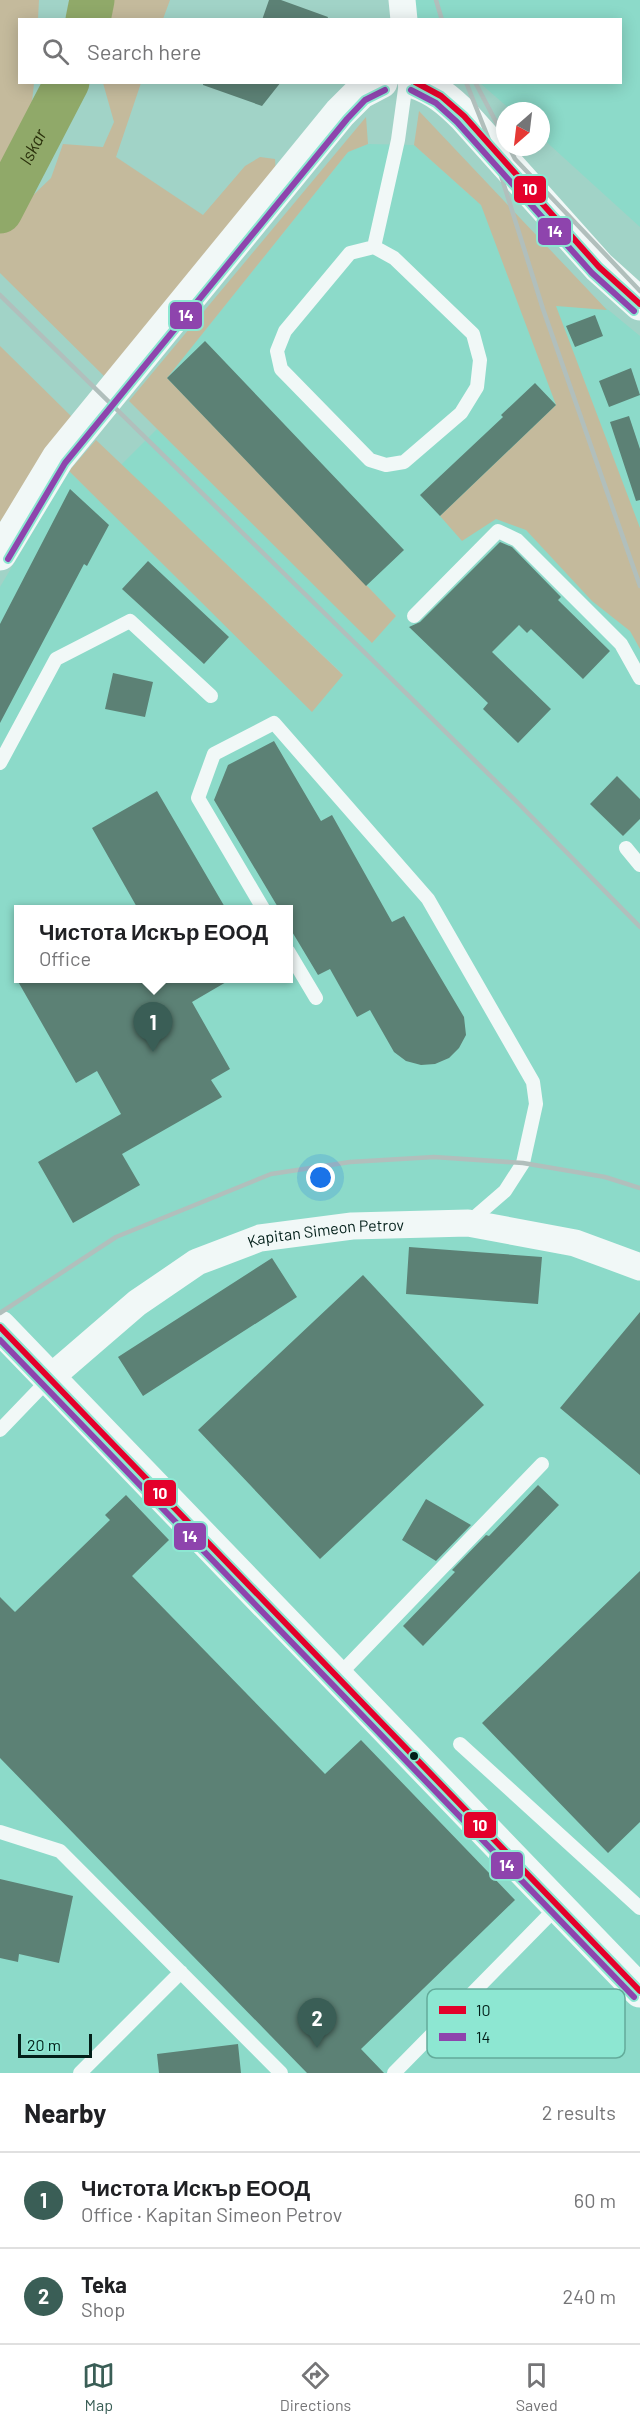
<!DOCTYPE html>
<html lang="en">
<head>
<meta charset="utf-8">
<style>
  body { margin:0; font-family:Barlow,sans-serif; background:#f6f6f6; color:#202124 }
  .compass { position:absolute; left:496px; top:102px; width:54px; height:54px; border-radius:50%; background:#fff; box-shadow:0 3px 15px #0003; rotate:208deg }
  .scale { position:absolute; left:18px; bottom:15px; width:74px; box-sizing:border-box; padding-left:6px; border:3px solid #021f19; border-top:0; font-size:16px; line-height:21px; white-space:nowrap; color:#021f19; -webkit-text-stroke:4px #8de7d2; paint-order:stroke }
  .you { position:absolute; left:321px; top:1178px; width:21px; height:21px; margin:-15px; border:4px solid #fff; border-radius:50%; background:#1a73e8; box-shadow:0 0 0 9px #1a73e833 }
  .badge { display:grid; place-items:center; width:39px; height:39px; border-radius:50%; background:#3a5e56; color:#fff; font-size:20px; font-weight:700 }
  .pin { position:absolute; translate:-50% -50px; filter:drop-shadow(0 2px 3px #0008) }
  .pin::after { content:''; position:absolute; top:32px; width:21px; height:18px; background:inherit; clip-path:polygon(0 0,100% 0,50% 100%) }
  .popup { position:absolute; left:14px; top:905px; width:279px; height:78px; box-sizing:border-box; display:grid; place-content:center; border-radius:0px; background:#fff; filter:drop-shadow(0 2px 4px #0005); font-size:20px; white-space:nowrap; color:#757577 }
  .popup b { font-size:22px; color:#202124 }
  .popup::after { content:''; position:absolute; left:50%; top:100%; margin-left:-12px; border:12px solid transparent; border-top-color:#fff }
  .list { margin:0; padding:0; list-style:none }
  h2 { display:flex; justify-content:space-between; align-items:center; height:78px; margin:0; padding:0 24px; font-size:26px }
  h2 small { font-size:20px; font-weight:400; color:#757577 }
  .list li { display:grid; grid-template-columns:39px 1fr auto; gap:18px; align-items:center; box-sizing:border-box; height:96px; padding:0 24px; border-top:2px solid #e0e0e0 }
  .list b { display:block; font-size:22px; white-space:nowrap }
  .list p { margin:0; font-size:20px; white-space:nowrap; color:#757577 }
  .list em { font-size:20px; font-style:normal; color:#757577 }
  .icon { flex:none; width:33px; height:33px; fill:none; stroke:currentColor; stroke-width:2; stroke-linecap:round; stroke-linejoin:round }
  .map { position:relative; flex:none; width:640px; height:2073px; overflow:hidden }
  .search { position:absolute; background:#fff; box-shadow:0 3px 15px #0003; left:18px; right:18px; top:18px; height:66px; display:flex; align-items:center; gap:15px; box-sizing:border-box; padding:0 21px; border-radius:0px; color:#757577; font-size:22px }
  .sheet { height:270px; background:#fff }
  nav { display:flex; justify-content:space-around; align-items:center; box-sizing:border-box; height:84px; border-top:2px solid #e0e0e0; background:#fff; font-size:16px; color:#757577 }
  nav a { display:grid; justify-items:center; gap:3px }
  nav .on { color:#3a5e56 }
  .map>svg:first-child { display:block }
  .built { fill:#8cdac9; fill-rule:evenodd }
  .green { fill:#c4ba9c }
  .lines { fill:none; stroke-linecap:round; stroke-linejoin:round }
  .river { stroke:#90a969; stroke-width:45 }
  .building { fill:#5c8175 }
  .lane { stroke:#f1f8f7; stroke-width:14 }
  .street { stroke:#f1f8f7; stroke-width:27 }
  .secondary { stroke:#f1f8f7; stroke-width:33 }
  .rail { stroke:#b1bfbc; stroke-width:4.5 }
  .bus-1-casing { stroke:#8de7d2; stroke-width:10 }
  .bus-2-casing { stroke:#8de7d2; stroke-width:10 }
  .bus-1 { stroke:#e4002b; stroke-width:6 }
  .bus-2 { stroke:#8e44ad; stroke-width:6 }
  .bus-dot { fill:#021f19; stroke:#8de7d2; stroke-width:2 }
  .labels { text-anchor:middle; stroke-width:6; stroke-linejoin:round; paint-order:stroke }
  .street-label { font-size:16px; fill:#021f19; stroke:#8de7d2 }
  .water-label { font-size:18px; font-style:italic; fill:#2b310c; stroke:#8de7d2 }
  .key { fill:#8de7d2; stroke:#63ab9a; stroke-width:1.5 }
  .key-label { font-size:16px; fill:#021f19 }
  .line-badge { stroke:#8de7d2; stroke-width:2 }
  .badge-label { font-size:16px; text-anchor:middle; font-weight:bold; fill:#fff }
</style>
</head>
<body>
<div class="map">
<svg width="640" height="2073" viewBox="0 0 640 2073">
  <rect width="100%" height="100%" fill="#a1d3c7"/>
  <!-- built -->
  <path class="built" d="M402,0h238v227l-99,-90v-26h-29l-32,-28 140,-1v-62l-210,-1z
    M368,144l46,1 67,60 159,131v1737h-640v-1486l69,-116 243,240 31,-37 -222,-209 36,-36 215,213 24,-26 -229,-238 181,-226zM18,910h270v68h-270z"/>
  <!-- green -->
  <path class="green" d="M0,0h39l-1,19 -18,1v62l14,1c-3,35 -10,67 -34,95z
    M110,0h60l-7,19h-56z
    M103,83h38l-25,74 87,58 42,-49 15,-9 15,2 1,16 -167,206 -109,-108v-46l51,-49 12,-34 40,3 11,-25z
    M419,111l188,199 -51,-4 84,222v121l-10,-18 -38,-30 -66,-71 -30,-11 -34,22 -22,-25 116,-111 -75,-200 -67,-60z
    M366,117l2,27 -20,8 -181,226 229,238 -24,27 -243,-242z
    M0,346l72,71 -72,105z
    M96,440l247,235 -31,37 -243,-241z"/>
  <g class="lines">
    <!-- river -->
    <g class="river">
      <path d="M88,20l4,-20"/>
      <path id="s1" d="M0,211l67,-129"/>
    </g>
  </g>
  <!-- building -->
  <path class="building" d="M269,0h12l47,17 -1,3h-65z
    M203,82h78l-19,24 -59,-21z
    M595,315l8,21 -28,11 -9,-21z
    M205,341l199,209 -38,36 -199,-208z
    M631,368l9,27 -31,12 -10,-26z
    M535,383l21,22 -116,111 -20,-21 83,-78 -2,-2z
    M629,416l11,33v51l-4,1 -26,-79z
    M70,489l39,36 -22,41 -3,-2 -84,159v-99z
    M500,542l12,5 49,50 -3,3 52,51 -27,28 -52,-50 -4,4 -8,-8 -27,27 59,57 -33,34 -35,-34 5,-6 -79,-76 11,-5z
    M148,561l81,76 -25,27 -82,-75z
    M113,673l40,9 -8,35 -40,-8z
    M274,741l47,80 11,-6 60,107 12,-6 60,101 2,18 -7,13 -10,10 -14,6 -14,1 -15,-4 -12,-9 -24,-42 -13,7 -27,-48 -12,6 -30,-50v-16h-9l-65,-109 14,-35z
    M617,776l23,23v20l-17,17 -33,-32z
    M157,791l69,118h-88l-46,-81z
    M16,978h217l-41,24 38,67 -19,11 11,17 -100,57 18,31 -67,38 -35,-61 83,-48 -24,-43 -21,12z
    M409,1247l133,10 -4,47 -132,-10z
    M272,1258l25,39 -154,99 -25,-39z
    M363,1275l121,130 -164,154 -122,-129z
    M640,1312v163l-80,-67z
    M538,1485l21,20 -136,141 -20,-20 52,-54 -3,-2 34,-35 3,1z
    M126,1495l43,45 -37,36 193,198 36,-34 154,160 -154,149 23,24h-77l-307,-315v-161l15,15 95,-92 -5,-5z
    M426,1499l45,26 -35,36 -34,-21z
    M640,1571v251l-32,31 -126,-130z
    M0,1879l73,17 -14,67 -40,-9 -1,8 -18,-4z
    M238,2044l3,29h-82l-2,-19z"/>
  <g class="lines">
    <!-- lane -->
    <path class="lane" d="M374,247l20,11 79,76 7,26 -3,27 -16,26 -57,49 -18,3 -16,-5 -89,-91 -4,-18 8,-20 65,-78z
      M374,247l24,-107 8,-58
      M414,616l84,-85 19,9 104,104 19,34
      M0,763l56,-104 74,-38 81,75
      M626,848l14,17
      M264,910l-66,-112 16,-44 60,-31 154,176 105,183 3,22 -13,59 -18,28 -37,32
      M288,951l28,47
      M0,1430l50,-52
      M337,1677l205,-213
      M460,1744l180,164
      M0,1832l60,19 221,222
      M80,2073l101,-101
      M394,2073l164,-167"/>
    <!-- street -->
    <g class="street">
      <path d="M402,0l2,20"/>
      <path id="s2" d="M50,1378l87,-75 60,-41 63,-24 92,-12 116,-3 107,20 65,24"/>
    </g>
    <!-- secondary -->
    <path class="secondary" d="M414,82c21,7 35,19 50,34l135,151 41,37
      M0,554l58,-96 282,-345 20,-20 21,-11
      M0,1327l640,664"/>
    <!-- rail -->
    <path class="rail" d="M436,0l6,20
      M466,82l27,68 50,159 97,277
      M475,82l30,57
      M509,147l6,12 125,132
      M0,295l518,508 122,124
      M0,1313l116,-76 155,-63 79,-12 84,-5 89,6 82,14 35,11"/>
    <!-- bus-1 casing -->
    <g class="bus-1-casing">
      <path id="bus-1" d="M415,82l26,14 23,20 135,151 41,37
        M0,1327l640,664"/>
    </g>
    <!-- bus-2 casing -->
    <g class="bus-2-casing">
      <path id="bus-2" d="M411,90l25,13 21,19 135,151 42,38
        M8,559l57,-96 282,-344 18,-19 20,-10
        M0,1340l634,657"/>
    </g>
    <!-- bus-1 -->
    <use href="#bus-1" class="bus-1"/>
    <!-- bus-2 -->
    <use href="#bus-2" class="bus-2"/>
  </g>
  <!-- markers -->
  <circle class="bus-dot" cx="414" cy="1756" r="5"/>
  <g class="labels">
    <!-- street labels -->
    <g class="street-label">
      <text dy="6" stroke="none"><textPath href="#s2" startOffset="321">Kapitan Simeon Petrov</textPath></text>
    </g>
    <!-- water labels -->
    <g class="water-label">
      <text dy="6" stroke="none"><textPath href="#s1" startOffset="72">Iskar</textPath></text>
    </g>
  </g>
  <!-- legend -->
  <rect x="427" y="1989" width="198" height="69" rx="9" class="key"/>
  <rect x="439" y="2006" width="27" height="8" fill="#e4002b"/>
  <rect x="439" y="2033" width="27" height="8" fill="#8e44ad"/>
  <g class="key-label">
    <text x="476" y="2016">10</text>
    <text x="476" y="2043">14</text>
  </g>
  <g class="line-badge">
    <rect x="513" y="175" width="34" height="29" rx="6" fill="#e4002b"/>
    <rect x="537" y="217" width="35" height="29" rx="6" fill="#8e44ad"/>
    <rect x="169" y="301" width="34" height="29" rx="6" fill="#8e44ad"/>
    <rect x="143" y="1479" width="34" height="28" rx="6" fill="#e4002b"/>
    <rect x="173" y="1522" width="34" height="29" rx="6" fill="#8e44ad"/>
    <rect x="463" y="1811" width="34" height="28" rx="6" fill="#e4002b"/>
    <rect x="490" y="1851" width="34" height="29" rx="6" fill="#8e44ad"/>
  </g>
  <g class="badge-label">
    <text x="530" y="195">10</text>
    <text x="555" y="237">14</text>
    <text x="186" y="321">14</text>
    <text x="160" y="1499">10</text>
    <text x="190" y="1542">14</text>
    <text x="480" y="1831">10</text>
    <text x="507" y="1871">14</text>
  </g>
</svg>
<svg class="compass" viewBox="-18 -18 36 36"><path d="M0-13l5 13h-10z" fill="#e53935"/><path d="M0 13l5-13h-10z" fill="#757577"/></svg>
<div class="scale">20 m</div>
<div class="you"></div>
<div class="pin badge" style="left:153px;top:1052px">1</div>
<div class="popup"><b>Чистота Искър ЕООД</b>Office</div>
<div class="pin badge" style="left:317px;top:2048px">2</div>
<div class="search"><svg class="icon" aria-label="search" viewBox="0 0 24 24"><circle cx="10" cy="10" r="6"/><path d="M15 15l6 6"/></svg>Search here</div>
</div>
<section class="sheet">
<h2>Nearby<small>2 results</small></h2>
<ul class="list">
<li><span class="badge">1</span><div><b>Чистота Искър ЕООД</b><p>Office · Kapitan Simeon Petrov</p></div><em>60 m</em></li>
<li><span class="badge">2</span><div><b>Teka</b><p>Shop</p></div><em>240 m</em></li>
</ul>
</section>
<nav>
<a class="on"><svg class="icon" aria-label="map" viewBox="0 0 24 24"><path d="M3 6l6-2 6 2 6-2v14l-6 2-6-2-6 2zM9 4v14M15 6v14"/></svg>Map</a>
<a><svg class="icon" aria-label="directions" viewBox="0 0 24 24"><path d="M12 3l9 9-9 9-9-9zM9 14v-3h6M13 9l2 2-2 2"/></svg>Directions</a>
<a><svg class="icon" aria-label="saved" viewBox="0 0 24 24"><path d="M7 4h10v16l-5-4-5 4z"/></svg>Saved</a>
</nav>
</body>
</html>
